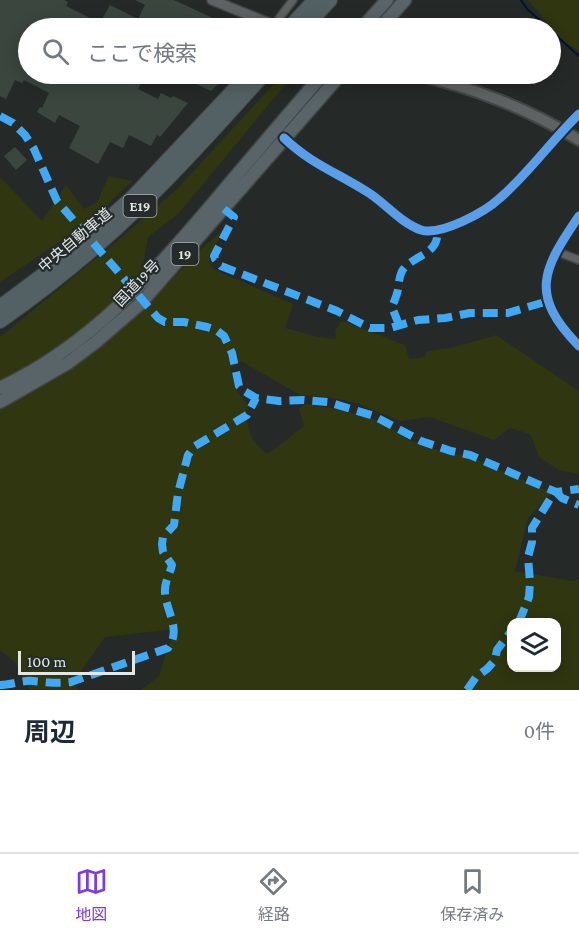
<!DOCTYPE html>
<html lang="ja">
<head>
<meta charset="utf-8">
<style>
  body { margin:0; font-family:"Crimson Pro","Noto Sans JP",serif; background:#f6f6f7; color:#1f2937 }
  .controls { position:absolute; right:18px; bottom:18px; display:grid; overflow:hidden; border-radius:12px; box-shadow:0 3px 15px #0003 }
  .controls button { width:54px; height:54px; display:grid; place-items:center; padding:0; border:0; border-bottom:2px solid #e0e1e3; background:#fff; color:#1f2937; font:30px sans-serif }
  .scale { position:absolute; left:18px; bottom:15px; width:117px; box-sizing:border-box; padding-left:6px; border:3px solid #e3e8e7; border-top:0; font-size:16px; line-height:21px; white-space:nowrap; color:#e3e8e7; -webkit-text-stroke:4px #242b2a; paint-order:stroke }
  .list { margin:0; padding:0; list-style:none }
  h2 { display:flex; justify-content:space-between; align-items:center; height:78px; margin:0; padding:0 24px; font-size:26px }
  h2 small { font-size:20px; font-weight:400; color:#747a83 }
  .icon { flex:none; width:33px; height:33px; fill:none; stroke:currentColor; stroke-width:2; stroke-linecap:round; stroke-linejoin:round }
  .map { position:relative; flex:none; width:579px; height:690px; overflow:hidden }
  .search { position:absolute; background:#fff; box-shadow:0 3px 15px #0003; left:18px; right:18px; top:18px; height:66px; display:flex; align-items:center; gap:15px; box-sizing:border-box; padding:0 21px; border-radius:33px; color:#747a83; font-size:22px }
  .sheet { height:162px; background:#fff }
  nav { display:flex; justify-content:space-around; align-items:center; box-sizing:border-box; height:84px; border-top:2px solid #e0e1e3; background:#fff; font-size:16px; color:#747a83 }
  nav a { display:grid; justify-items:center; gap:3px }
  nav .on { color:#7c3aed }
  .map>svg:first-child { display:block }
  .green { fill:#30360f; fill-rule:evenodd }
  .lines { fill:none; stroke-linecap:round; stroke-linejoin:round }
  .stream { stroke:#03132d; stroke-width:2 }
  .building { fill:#3b463f }
  .minor-casing { stroke:#414645; stroke-width:10 }
  .tertiary-casing { stroke:#414645; stroke-width:12 }
  .secondary-casing { stroke:#414645; stroke-width:14 }
  .trunk-casing { stroke:#414645; stroke-width:15 }
  .motorway-casing { stroke:#414645; stroke-width:16 }
  .minor { stroke:#5f6262; stroke-width:7 }
  .tertiary { stroke:#5f6262; stroke-width:9 }
  .secondary { stroke:#5f6262; stroke-width:10 }
  .trunk { stroke:#586467; stroke-width:12 }
  .motorway { stroke:#546164; stroke-width:14 }
  .quiet { stroke:#3fa9f5; stroke-width:8; stroke-dasharray:15 8; stroke-linecap:butt }
  .cycleway-casing { stroke:#242b2a; stroke-width:13 }
  .cycleway { stroke:#5a9eea; stroke-width:9 }
  .labels { text-anchor:middle; stroke-width:4.5; stroke-linejoin:round; paint-order:stroke }
  .shield { fill:#242b2a; stroke:#aaafae; stroke-width:1.5 }
  .shield-label { font-size:14px; font-weight:bold; fill:#e3e8e7 }
  .street-label { font-size:15px; fill:#e3e8e7; stroke:#242b2a }
</style>
</head>
<body>
<div class="map">
<svg width="579" height="690" viewBox="0 0 579 690">
  <rect width="100%" height="100%" fill="#252a29"/>
  <!-- green -->
  <path class="green" d="M528,0h51v51l-15,-9z
    M283,74h11l-115,139 -31,24 -5,29 24,19 28,-31 28,-24 -14,30 4,9 80,35 -8,24 33,9 18,2 -1,-9 7,-9 63,24 4,14 16,-2 2,-6 24,-3 45,-13 83,56v83l-20,-4 -19,-12 -10,-24 -20,-6 -16,12 -64,-23 -30,4 -43,-18 -29,-6 -28,-2 -59,-34 -11,7 7,23 11,15c-3,24 2,33 19,48 15,-9 24,-19 37,-28l-5,-18 7,-4 37,6 36,11 31,20 37,12 22,3 83,37 -24,25 -13,53 57,10 7,-2v111h-438l18,-14 15,-47 -69,8 -33,47 8,6h-50l-15,-28 -15,-12v-313l109,-89 69,-60zM512,622h44v46h-44z
    M109,176l23,5 -40,39 -92,62v-105l42,44 24,-36 18,24 13,-7z"/>
  <g class="lines">
    <!-- stream -->
    <path class="stream" d="M521,0l6,9 22,19
      M550,30l29,26"/>
  </g>
  <!-- building -->
  <path class="building" d="M0,0h64l4,2 -2,4 34,17 10,-18 28,14 7,-14 -10,-5h39l60,28h-206v46h119l-9,15 20,10 3,-6 10,5 2,-2 15,7 -28,34 -3,-2 -6,11 -22,-11 -6,13 -13,-6 -12,22 -29,-16 11,-22 -21,-11 -4,8 -18,-11 3,-5 2,1 7,-15 -25,-13 -2,3 -7,-3 -9,19 -6,-3z
    M175,74h53l-17,17z
    M15,147l12,13 -11,10 -12,-14z"/>
  <g class="lines">
    <!-- minor casing -->
    <g class="minor-casing">
      <path id="minor" d="M274,25l19,-25
        M284,138c27,26 54,35 85,55 17,11 32,30 52,37 20,6 64,-18 79,-32 29,-25 51,-57 79,-84
        M558,252l21,8"/>
    </g>
    <!-- tertiary casing -->
    <g class="tertiary-casing">
      <path id="tertiary" d="M212,0l69,28
        M579,216c-37,54 -50,79 0,130"/>
    </g>
    <!-- secondary casing -->
    <g class="secondary-casing">
      <path id="secondary" d="M413,74c61,14 112,33 166,66"/>
    </g>
    <!-- trunk casing -->
    <g class="trunk-casing">
      <path id="trunk" d="M362,28l25,-28
        M380,28l25,-28
        M0,388c91,-43 150,-111 214,-186 36,-43 73,-86 109,-128
        M0,402l68,-39 28,-21 44,-38 201,-230"/>
    </g>
    <!-- motorway casing -->
    <g class="motorway-casing">
      <path id="motorway" d="M289,28l26,-28
        M304,28l26,-28
        M0,307l59,-44 74,-66 116,-123
        M0,321c50,-35 98,-74 142,-117 43,-41 82,-86 122,-130"/>
    </g>
    <!-- minor -->
    <use href="#minor" class="minor"/>
    <!-- tertiary -->
    <use href="#tertiary" class="tertiary"/>
    <!-- secondary -->
    <use href="#secondary" class="secondary"/>
    <!-- trunk -->
    <use href="#trunk" class="trunk"/>
    <!-- motorway -->
    <use href="#motorway" class="motorway"/>
    <!-- quiet -->
    <path class="quiet" d="M0,116l13,7 12,12 9,14 23,52 101,117 7,4h19l23,5 9,3 8,6 8,17 7,33 5,5 12,7 23,3 25,-1 24,2 46,14 47,25 30,10 19,4 86,37 23,-3
      M224,209l10,8 -20,39 1,3 6,7 116,45 33,17h20l28,-8 27,-2 25,-5h38l40,-12
      M399,325l-7,-18c2,-6 5,-11 6,-18 1,-6 1,-12 4,-18 10,-16 38,-16 35,-40
      M556,492l6,6 17,7
      M519,622l10,-25 1,-15 -2,-25 4,-15v-14l23,-37
      M0,685c11,0 22,-5 33,-4 13,1 25,3 38,1l97,-34c14,-18 -2,-37 -3,-55 -1,-11 5,-19 7,-28l-9,-13 -1,-8 1,-7 11,-12 4,-32 10,-38 7,-9 52,-31 9,-17
      M467,690l9,-13 11,-8 8,-9 2,-10 15,-20"/>
    <!-- cycleway casing -->
    <g class="cycleway-casing">
      <path id="cycleway" d="M284,138c27,26 54,35 85,55 17,11 32,30 52,37 20,6 64,-18 79,-32 29,-25 51,-57 79,-84
        M579,216c-37,54 -50,79 0,130"/>
    </g>
    <!-- cycleway -->
    <use href="#cycleway" class="cycleway"/>
  </g>
  <g class="labels">
    <!-- shield labels -->
    <g class="shield">
      <rect x="123.5" y="195" width="33" height="22" rx="4.5"/>
      <rect x="171.5" y="243" width="27" height="22" rx="4.5"/>
    </g>
    <g class="shield-label">
      <text x="140" y="211">E19</text>
      <text x="185" y="259">19</text>
    </g>
    <!-- street labels -->
    <g class="street-label">
      <text transform="translate(75 240) rotate(-40)" y="5">中央自動車道</text>
      <text transform="translate(137 283) rotate(-46)" y="5">国道19号</text>
    </g>
  </g>
</svg>
<div class="controls">
<button><svg class="icon" aria-label="layers" viewBox="0 0 24 24"><path d="M12 4l9 5-9 5-9-5zM3 14l9 5 9-5"/></svg></button>
</div>
<div class="scale">100 m</div>
<div class="search"><svg class="icon" aria-label="search" viewBox="0 0 24 24"><circle cx="10" cy="10" r="6"/><path d="M15 15l6 6"/></svg>ここで検索</div>
</div>
<section class="sheet">
<h2>周辺<small>0件</small></h2>
<ul class="list">
</ul>
</section>
<nav>
<a class="on"><svg class="icon" aria-label="map" viewBox="0 0 24 24"><path d="M3 6l6-2 6 2 6-2v14l-6 2-6-2-6 2zM9 4v14M15 6v14"/></svg>地図</a>
<a><svg class="icon" aria-label="directions" viewBox="0 0 24 24"><path d="M12 3l9 9-9 9-9-9zM9 14v-3h6M13 9l2 2-2 2"/></svg>経路</a>
<a><svg class="icon" aria-label="saved" viewBox="0 0 24 24"><path d="M7 4h10v16l-5-4-5 4z"/></svg>保存済み</a>
</nav>
</body>
</html>
